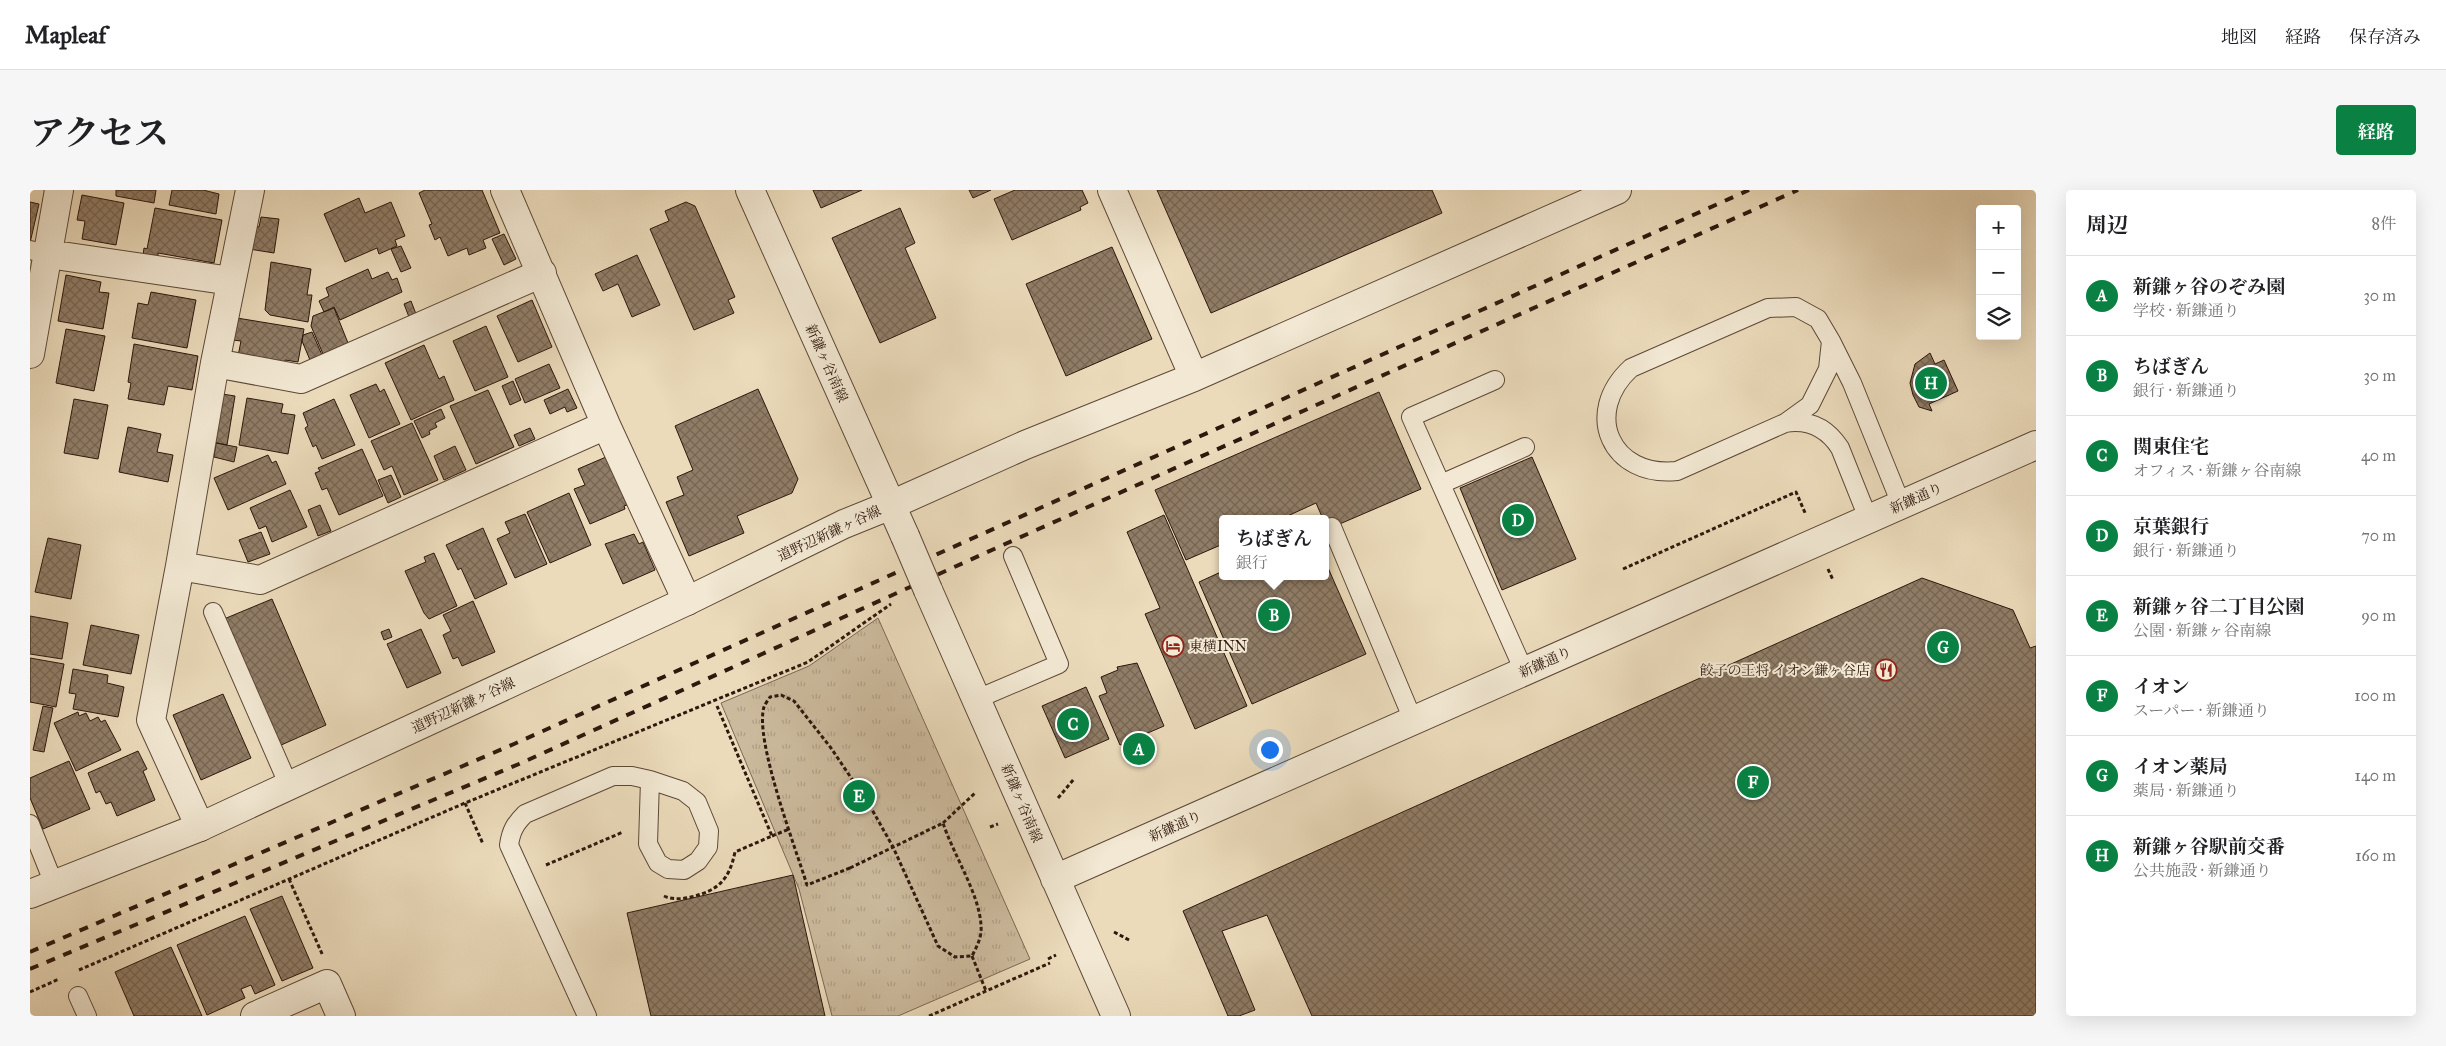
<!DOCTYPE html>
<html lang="ja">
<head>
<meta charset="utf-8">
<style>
  body { margin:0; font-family:"IM FELL Great Primer","Noto Serif JP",serif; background:#f6f6f6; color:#202124 }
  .controls { position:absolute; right:15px; top:15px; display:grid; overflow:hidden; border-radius:5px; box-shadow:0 5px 20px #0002 }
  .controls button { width:45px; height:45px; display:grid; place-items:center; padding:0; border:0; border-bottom:1px solid #e0e0e0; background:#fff; color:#202124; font:25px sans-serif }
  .you { position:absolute; left:1239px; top:559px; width:18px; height:18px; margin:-12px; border:4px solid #fff; border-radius:50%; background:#1a73e8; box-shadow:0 0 0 8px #1a73e833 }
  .badge { display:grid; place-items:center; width:32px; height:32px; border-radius:50%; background:#0b8043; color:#fff; font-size:16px; font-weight:700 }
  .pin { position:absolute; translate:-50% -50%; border:2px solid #fff; box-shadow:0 1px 5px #0006 }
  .popup { position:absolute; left:1189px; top:325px; width:110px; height:65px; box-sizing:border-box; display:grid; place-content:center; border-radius:5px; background:#fff; filter:drop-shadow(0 1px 4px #0005); font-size:16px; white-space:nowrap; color:#757577 }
  .popup b { font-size:19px; color:#202124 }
  .popup::after { content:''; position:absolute; left:50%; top:100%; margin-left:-10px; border:10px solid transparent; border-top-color:#fff }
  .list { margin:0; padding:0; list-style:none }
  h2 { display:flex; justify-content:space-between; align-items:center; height:65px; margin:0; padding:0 20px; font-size:21px }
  h2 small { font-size:16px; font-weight:400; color:#757577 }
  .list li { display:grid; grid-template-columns:32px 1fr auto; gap:15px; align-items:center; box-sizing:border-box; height:80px; padding:0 20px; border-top:1px solid #e0e0e0 }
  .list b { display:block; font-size:19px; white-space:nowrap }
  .list p { margin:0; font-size:16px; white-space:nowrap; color:#757577 }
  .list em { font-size:16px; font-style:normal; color:#757577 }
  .icon { flex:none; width:28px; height:28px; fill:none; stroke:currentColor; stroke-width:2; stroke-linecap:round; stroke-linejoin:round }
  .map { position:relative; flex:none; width:2006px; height:826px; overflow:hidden; border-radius:5px }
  header { display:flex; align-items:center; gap:30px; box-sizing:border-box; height:70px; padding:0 25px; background:#fff; border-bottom:1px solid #e0e0e0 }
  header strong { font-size:24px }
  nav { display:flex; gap:28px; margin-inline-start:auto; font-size:18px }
  .intro { display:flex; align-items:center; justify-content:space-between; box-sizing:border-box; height:120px; padding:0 30px }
  h1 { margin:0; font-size:35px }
  .button { padding:12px 22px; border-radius:5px; background:#0b8043; color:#fff; font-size:18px; font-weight:700 }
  main { display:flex; gap:30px; padding:0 30px }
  aside { flex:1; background:#fff; border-radius:5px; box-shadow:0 5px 20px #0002 }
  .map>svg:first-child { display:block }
  .park { fill:url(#park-tufts); stroke:#7c6855 }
  .building { fill:url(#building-cross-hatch); stroke:#2e170d }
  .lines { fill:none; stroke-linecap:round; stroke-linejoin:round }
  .service-casing { stroke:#5d4838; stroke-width:20 }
  .minor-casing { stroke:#5d4838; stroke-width:30 }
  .tertiary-casing { stroke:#5d4838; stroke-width:30 }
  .path { stroke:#2e170d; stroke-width:3; stroke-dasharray:4 2.5; stroke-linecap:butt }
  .service { stroke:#f2e8d3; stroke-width:18 }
  .minor { stroke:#f2e8d3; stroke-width:28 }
  .tertiary { stroke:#f2e8d3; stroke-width:28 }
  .rail { stroke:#2e170d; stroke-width:4; stroke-dasharray:9 9; stroke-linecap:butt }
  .tertiary-bridge-casing { stroke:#5d4838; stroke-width:30; stroke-linecap:butt }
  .tertiary-bridge { stroke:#f2e8d3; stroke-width:28 }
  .labels { text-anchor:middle; stroke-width:4; stroke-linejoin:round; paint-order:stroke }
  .street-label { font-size:14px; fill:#2e170d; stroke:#f2e8d3 }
  .poi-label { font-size:14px; fill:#2e170d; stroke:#f2e8d3; text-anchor:start }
</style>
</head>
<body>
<header>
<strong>Mapleaf</strong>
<nav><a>地図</a><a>経路</a><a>保存済み</a></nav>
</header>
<div class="intro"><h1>アクセス</h1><a class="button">経路</a></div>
<main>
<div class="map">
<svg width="2006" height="826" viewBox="0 0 2006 826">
  <defs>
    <pattern id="park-tufts" width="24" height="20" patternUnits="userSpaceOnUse" patternTransform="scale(1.25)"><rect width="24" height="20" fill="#cbba9d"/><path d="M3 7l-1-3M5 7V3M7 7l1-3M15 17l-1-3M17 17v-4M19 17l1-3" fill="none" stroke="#af9f86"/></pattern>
    <pattern id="building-cross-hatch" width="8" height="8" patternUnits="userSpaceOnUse" patternTransform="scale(1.25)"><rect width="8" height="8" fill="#907d67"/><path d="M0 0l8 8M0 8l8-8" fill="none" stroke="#766553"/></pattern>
  </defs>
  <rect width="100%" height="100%" fill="#ebdbbb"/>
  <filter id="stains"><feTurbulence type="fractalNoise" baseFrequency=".004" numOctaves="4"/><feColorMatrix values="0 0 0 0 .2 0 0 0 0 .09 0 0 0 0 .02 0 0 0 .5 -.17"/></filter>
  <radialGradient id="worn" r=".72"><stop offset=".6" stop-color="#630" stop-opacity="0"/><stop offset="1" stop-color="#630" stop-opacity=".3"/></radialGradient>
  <!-- park -->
  <path class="park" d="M848,428l152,341 -132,57h-66l-33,-127 -78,-186 88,-37z"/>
  <!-- building -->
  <path class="building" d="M86,0h40l-2,13 -38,-7z
    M142,0h31l16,4 -3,20 -47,-9z
    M395,0h57l18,43 -17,7 3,8 -17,7 -2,-7 -19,8 -8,-19 -5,3 -6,-15 3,-1 -13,-31z
    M783,0h49l-41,18z
    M939,0h22l-18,8z
    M985,0h67l6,13 -8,4 1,3 -69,30 -18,-41z
    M1127,0h275l10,23 -231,100z
    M52,5l42,8 -8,42 -34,-6 3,-18 -8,-1z
    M329,8l6,15 26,-11 14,34 -10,4 2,6 -18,8 -2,-6 -32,14 -21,-48z
    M0,12l9,2 -9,39z
    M656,12l9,4 40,91 -7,3 6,13 -40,17 -44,-101 19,-8 -4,-10z
    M125,18l67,12 -8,43 -56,-10v5l-15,-2 1,-8 3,1z
    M870,18l15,35 -10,5 31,70 -56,25 -48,-105z
    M231,27l18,2 -5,34 -25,-4 4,-23 6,1z
    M474,44l12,25 -12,6 -12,-26z
    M371,56l10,22 -10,4 -10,-23z
    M1082,57l40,92 -86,37 -40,-92z
    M607,65l23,50 -28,12 -14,-33 -15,7 -8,-17z
    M241,72l40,7 -4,26h5l-4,27 -38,-7 -5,-5z
    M338,79l4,10 16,-7 4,8 5,-2 5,14 -62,28 -6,-13 -10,5 -5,-11 10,-5 -3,-8z
    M36,85l35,7 -2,10 10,1 -6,36 -45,-8z
    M121,102l45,8 -9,48 -55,-10 6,-35 10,2z
    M502,110l20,47 -34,15 -21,-46z
    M381,111l5,13 -7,3 -5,-13z
    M304,118l14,35 -25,11 -12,-28 2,-10z
    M207,128l67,11 -6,33 -13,-2 -1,4 -46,-8 3,-15 -8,-1z
    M456,136l22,51 -33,14 -22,-50z
    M36,139l39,7 -11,55 -38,-8z
    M282,142l10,23 -12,5 -8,-19 1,-6z
    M104,154l64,12 -6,34 -24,-4 -4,19 -36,-6 3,-16 -3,-1z
    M394,155l15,34 5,-3 10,24 -43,20 -26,-57z
    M1900,163l5,11 9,-4 14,31 -29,13 3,7 -13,-4 -6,-12 -3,-12 5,-19z
    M519,174l11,24 -35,15 -10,-24z
    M483,191l8,19 -11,5 -8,-19z
    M346,194l4,8 4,-3 16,35 -31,14 -19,-43z
    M538,199l9,19 -10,4 -2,-5 -15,7 -6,-14z
    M728,199l40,90 -6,14 -55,23 7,17 -55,23 -23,-54 18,-7 -7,-18 16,-7 -18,-44z
    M458,200l26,57 -38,17 -26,-58z
    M1349,202l42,97 -93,40 -3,-10h-2l-7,-16 -35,16h-58v25l-37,16 -31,-70z
    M192,204l13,2 -8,49 -14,-3z
    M217,208l36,6 -2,9 14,2 -7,39 -49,-9z
    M44,209l34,6 -10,54 -34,-6z
    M304,209l21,46 -33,14 -6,-14 -3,2 -8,-19 3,-2 -5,-13z
    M411,219l4,9 -10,5 2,4 -8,4 1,3 -8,4 -8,-17z
    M382,233l26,57 -34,15 -12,-29 -8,4 -13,-29z
    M98,237l33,7 -4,18 16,3 -5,27 -49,-10z
    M500,238l5,11 -16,7 -5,-11z
    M186,253l21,4 -3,15 -20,-5z
    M425,256l11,24 -22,10 -10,-24z
    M332,259l21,47 -44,19 -12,-27 -5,2 -7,-17 5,-2 -2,-3z
    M238,265l4,8 4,-2 10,23 -58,26 -14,-32z
    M576,267l21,48 -3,1 1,3 -35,15 -16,-35 11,-4 -7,-16z
    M1502,267l44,102 -74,31 -42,-102z
    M361,285l10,22 -13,6 -10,-23z
    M260,300l17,37 -35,15 -6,-16 -7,3 -9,-21z
    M539,303l22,52 -41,18 -23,-51z
    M290,315l11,26 -13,5 -10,-26z
    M495,324l22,50 -32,14 -18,-39 13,-6 -5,-11z
    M1134,325l83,191 -52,23 -50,-115 15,-6 -33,-76z
    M453,338l24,56 -32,15 -14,-31 -3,2 -12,-25z
    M231,342l9,22 -22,8 -9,-22z
    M604,344l5,10 4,-2 12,28 -32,14 -18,-40z
    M18,348l33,7 -10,54 -36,-7z
    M404,363l23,53 -28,13 -5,-6 -19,-42 21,-9 -2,-5z
    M1295,371l41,93 -114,50 -53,-122 24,-11v5h102z
    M1892,388l91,32 17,38 6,-2v370h-724l-45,-101 -45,16 33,79 -16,6h-11l-45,-105z
    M242,409l54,126 -47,21 -55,-127z
    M443,411l22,51 -33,14 -4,-9 -5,2 -10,-24 8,-4 -8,-16z
    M0,426l38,7 -6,36 -32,-5z
    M61,435l48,10 -8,39 -48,-9z
    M359,439l3,8 -8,3 -3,-8z
    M391,439l20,44 -34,15 -20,-44z
    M0,468l34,6 -8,43 -26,-5z
    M1107,473l27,63 -44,19 -21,-49 8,-3 -6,-16 17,-7 -1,-3z
    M43,479l35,6 -1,8 17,4 -6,30 -45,-8 3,-15 -7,-1z
    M1056,497l23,52 -44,19 -23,-52z
    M193,504l28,64 -50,22 -28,-65z
    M13,516l10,2 -9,44 -11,-2z
    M48,522l1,4 7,-3 4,8 8,-4 3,5 4,-2 16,30 -45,21 -22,-48z
    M1118,544l8,18 -26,12 -8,-19z
    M108,561l9,18 -4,2 12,29 -38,16 -6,-14 -5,2 -6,-13 -4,2 -8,-20z
    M39,571l21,48 -47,20 -13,-31v-20z
    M763,685l32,141h-174l-24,-103z
    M252,706l31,72 -31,13 -32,-72z
    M215,726l30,69 -20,9 -4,-9 -10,4 4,9 -38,17 -30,-70z
    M141,757l31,69h-68l-19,-44z"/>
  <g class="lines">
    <!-- service casing -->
    <g class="service-casing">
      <path id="service" d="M0,60l18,4
        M1465,190l-84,37 113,254
        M1755,233l25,-18 18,-36 3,-28
        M1411,294l84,-37
        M1838,328l-28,-70c-13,-20 -31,-29 -55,-25l-108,48c-66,7 -95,-58 -46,-103l137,-60 28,-1 22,12 13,22 21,42 49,121
        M1302,337l81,193
        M183,422l76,174
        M947,509l82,-35 -46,-108
        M0,634l24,60
        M48,806l9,20
        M557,826l-78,-171c2,-14 6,-21 16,-31l88,-38h19l18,4 33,11 14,11 12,29 -1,16 -10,14 -14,9 -16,-1 -10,-6 -10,-19 2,-64"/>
    </g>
    <!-- minor casing -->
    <g class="minor-casing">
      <path id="minor" d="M475,0l101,235 81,176
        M1082,0l82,187
        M18,64l183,27
        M0,164l29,-164
        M185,173l86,16 241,-106
        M861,315l134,-60 169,-68 423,-187
        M150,376l80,14 346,-155
        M170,637l-49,-107 29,-154 35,-203 35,-173
        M225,826l72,-32 14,32"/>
    </g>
    <!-- tertiary casing -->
    <g class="tertiary-casing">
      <path id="tertiary" d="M720,0l155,346
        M898,400l188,426
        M1025,689l981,-434
        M0,704l170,-67 487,-226 157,-77 47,-19"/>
    </g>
    <!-- path -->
    <path class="path" d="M1593,379l173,-77 10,23
      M1798,379l5,11
      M1028,608l16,-19
      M435,613l18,41
      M913,633l32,-30
      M960,637l8,-3
      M742,646l17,-7
      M516,675l77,-33
      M820,678l93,-45c10,31 37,72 38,103 1,11 -4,20 -9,30l-17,1 -17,-11 -45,-99 -23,-41 -39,-58 -37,-47 -13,-6 -11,2c-2,3 -5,7 -6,10 -10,32 32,142 43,178l43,-17
      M259,689l34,77
      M634,706c8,4 19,3 27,1 28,-7 38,-17 44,-45l37,-16 -55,-130
      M1084,742l17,9
      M942,766l14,35
      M1018,769l8,-4
      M49,780l386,-167 343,-141 83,-58
      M0,802l29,-13
      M899,826l121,-53"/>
    <!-- service -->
    <use href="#service" class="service"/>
    <!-- minor -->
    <use href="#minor" class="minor"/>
    <!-- tertiary -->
    <use href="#tertiary" class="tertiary"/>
    <!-- rail -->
    <path class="rail" d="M0,762l484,-208 1235,-554
      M0,779l489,-205 495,-224 784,-350"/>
    <!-- tertiary-bridge casing -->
    <g class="tertiary-bridge-casing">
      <path id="tertiary-bridge" d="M875,346l23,54"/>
    </g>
    <!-- tertiary-bridge -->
    <use href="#tertiary-bridge" class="tertiary-bridge"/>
  </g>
  <!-- icons -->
  <defs>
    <g id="hotel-ring" transform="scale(1.125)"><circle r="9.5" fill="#f2e8d3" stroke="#8f2418" stroke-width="1.5"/><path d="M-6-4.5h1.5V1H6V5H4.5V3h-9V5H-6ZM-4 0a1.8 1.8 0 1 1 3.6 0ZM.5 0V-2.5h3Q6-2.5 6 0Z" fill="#8f2418"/></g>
    <g id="restaurant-ring" transform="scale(1.125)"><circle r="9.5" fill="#f2e8d3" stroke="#8f2418" stroke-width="1.5"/><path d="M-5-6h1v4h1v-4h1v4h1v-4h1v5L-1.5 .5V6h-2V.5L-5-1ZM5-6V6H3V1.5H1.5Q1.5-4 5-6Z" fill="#8f2418"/></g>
  </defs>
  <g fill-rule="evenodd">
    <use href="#hotel-ring" x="1143" y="456"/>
    <use href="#restaurant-ring" x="1856" y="480"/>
  </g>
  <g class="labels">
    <!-- street labels -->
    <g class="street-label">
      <text transform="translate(797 173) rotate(66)" y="5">新鎌ヶ谷南線</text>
      <text transform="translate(1886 308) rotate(-24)" y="5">新鎌通り</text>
      <text transform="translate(799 343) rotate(-25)" y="5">道野辺新鎌ヶ谷線</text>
      <text transform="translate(1515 472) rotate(-24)" y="5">新鎌通り</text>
      <text transform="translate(433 515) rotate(-25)" y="5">道野辺新鎌ヶ谷線</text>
      <text transform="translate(992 613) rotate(67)" y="5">新鎌ヶ谷南線</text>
      <text transform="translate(1145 636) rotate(-24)" y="5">新鎌通り</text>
    </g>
    <!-- poi labels -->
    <g class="poi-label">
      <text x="1159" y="461">東横INN</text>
      <text x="1840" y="485" text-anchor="end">餃子の王将 イオン鎌ヶ谷店</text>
    </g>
  </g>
  <rect width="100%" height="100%" filter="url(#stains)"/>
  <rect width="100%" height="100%" fill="url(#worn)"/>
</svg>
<div class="controls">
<button>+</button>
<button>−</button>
<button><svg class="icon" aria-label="layers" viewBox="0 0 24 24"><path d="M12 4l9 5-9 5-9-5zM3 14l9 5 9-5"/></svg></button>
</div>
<div class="you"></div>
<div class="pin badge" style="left:1109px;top:559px">A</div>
<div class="pin badge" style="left:1244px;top:425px">B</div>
<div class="popup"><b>ちばぎん</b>銀行</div>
<div class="pin badge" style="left:1043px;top:534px">C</div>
<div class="pin badge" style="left:1488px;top:330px">D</div>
<div class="pin badge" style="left:829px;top:606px">E</div>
<div class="pin badge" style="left:1723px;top:592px">F</div>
<div class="pin badge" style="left:1913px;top:457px">G</div>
<div class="pin badge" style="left:1901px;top:193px">H</div>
</div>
<aside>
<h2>周辺<small>8件</small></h2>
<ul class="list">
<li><span class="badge">A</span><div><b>新鎌ヶ谷のぞみ園</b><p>学校 · 新鎌通り</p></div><em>30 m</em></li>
<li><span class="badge">B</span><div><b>ちばぎん</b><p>銀行 · 新鎌通り</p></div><em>30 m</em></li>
<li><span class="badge">C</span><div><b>関東住宅</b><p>オフィス · 新鎌ヶ谷南線</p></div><em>40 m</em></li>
<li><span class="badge">D</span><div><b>京葉銀行</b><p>銀行 · 新鎌通り</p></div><em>70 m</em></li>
<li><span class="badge">E</span><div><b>新鎌ヶ谷二丁目公園</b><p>公園 · 新鎌ヶ谷南線</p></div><em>90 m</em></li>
<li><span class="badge">F</span><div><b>イオン</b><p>スーパー · 新鎌通り</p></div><em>100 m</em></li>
<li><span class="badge">G</span><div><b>イオン薬局</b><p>薬局 · 新鎌通り</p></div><em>140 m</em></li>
<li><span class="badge">H</span><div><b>新鎌ヶ谷駅前交番</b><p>公共施設 · 新鎌通り</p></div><em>160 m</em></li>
</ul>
</aside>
</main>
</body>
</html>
